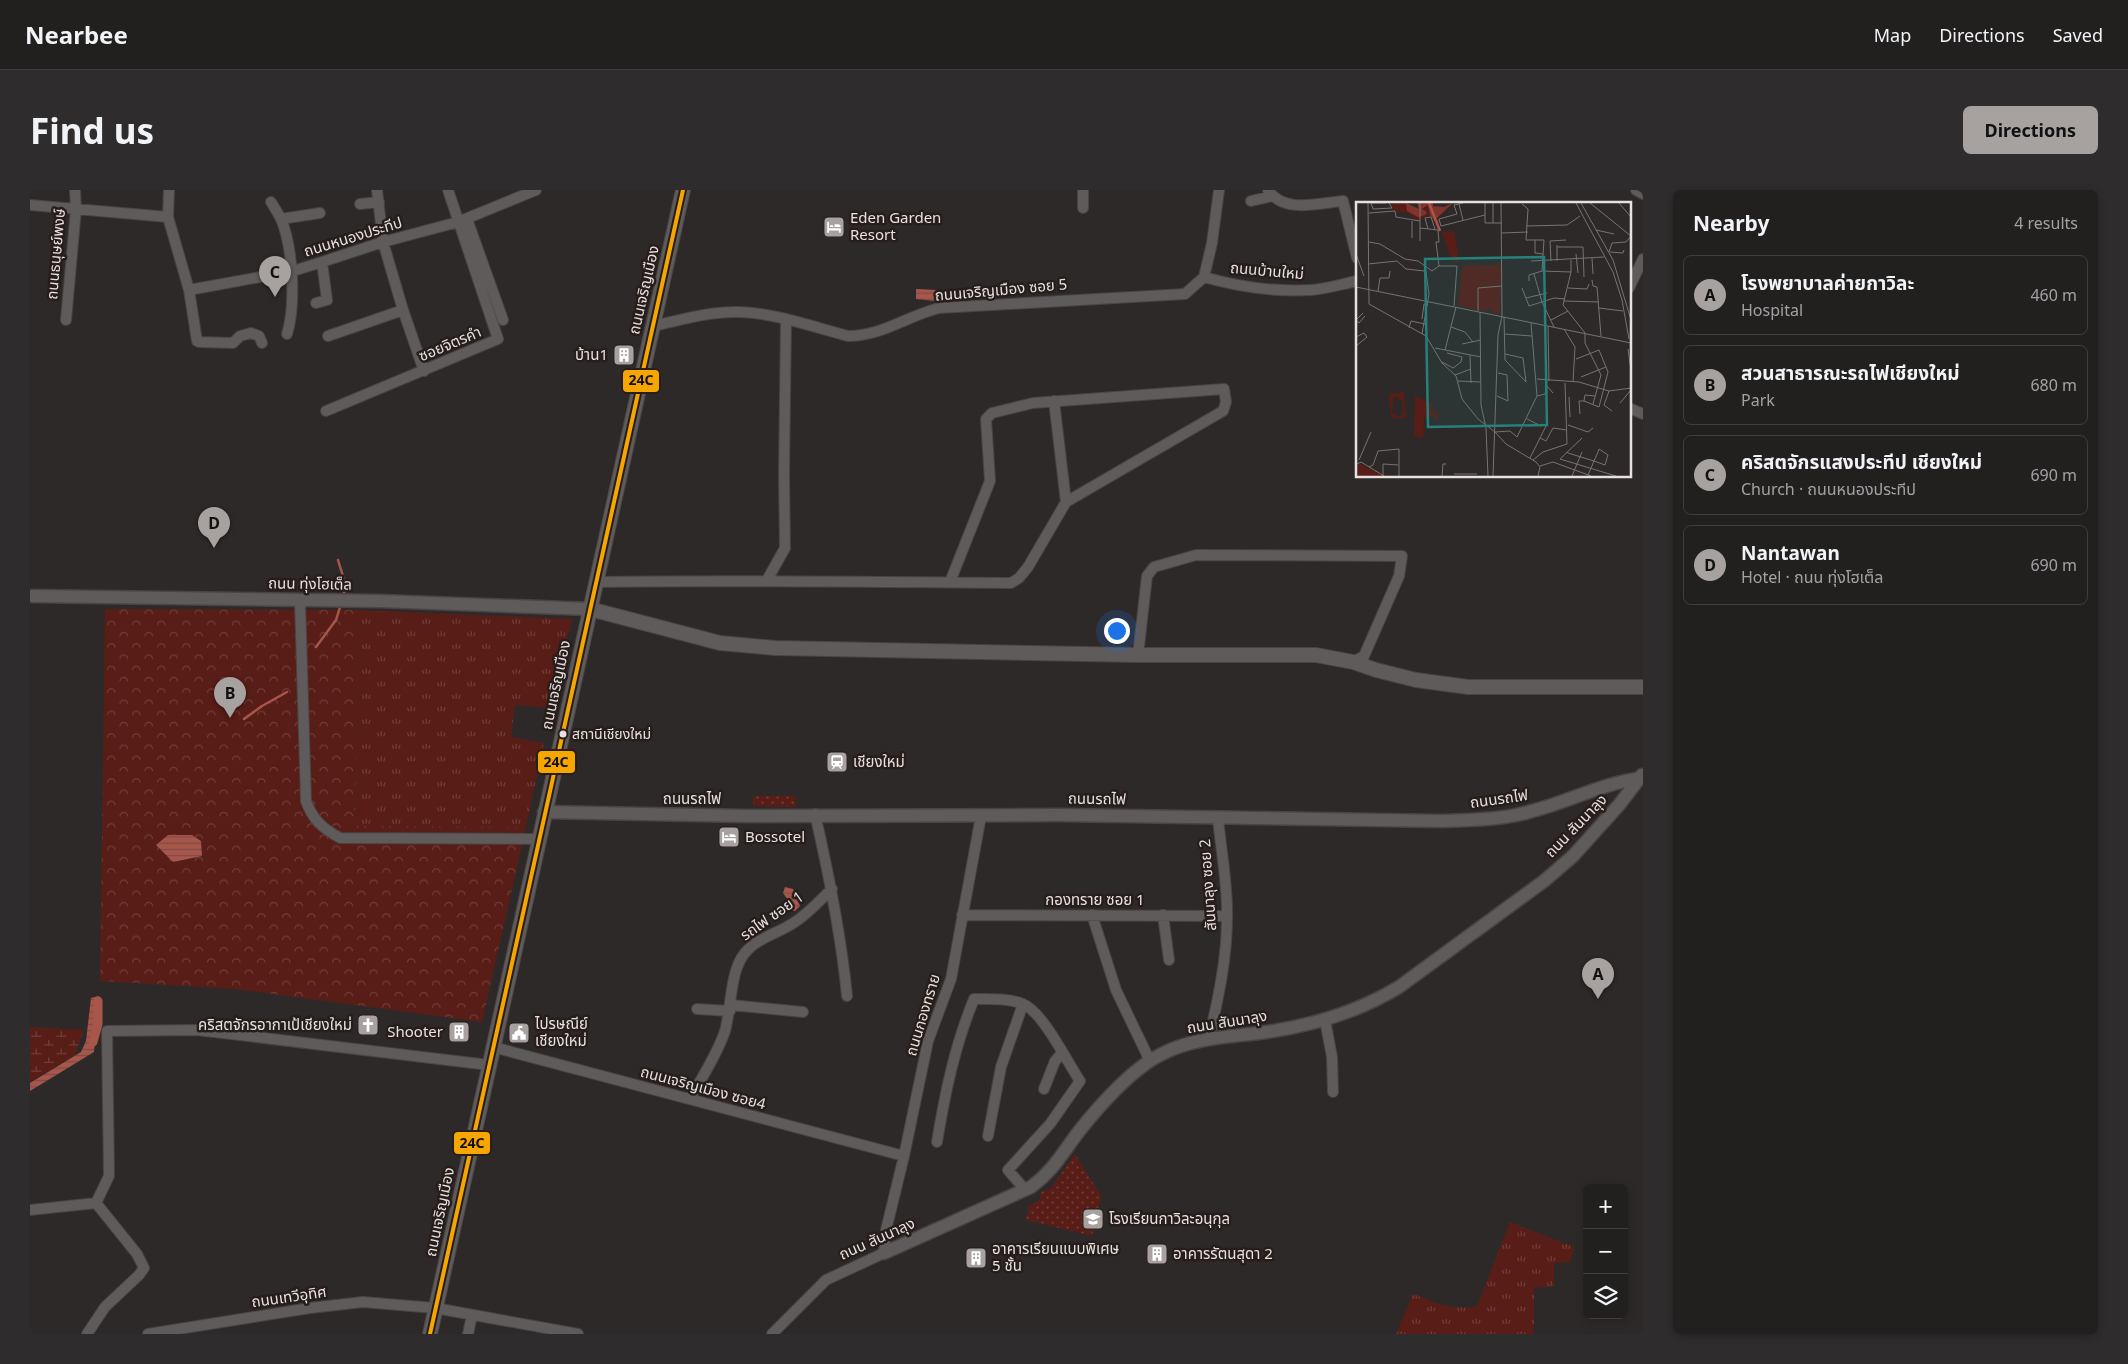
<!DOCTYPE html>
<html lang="en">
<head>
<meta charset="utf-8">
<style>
  body { margin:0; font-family:"Noto Sans","Noto Sans Thai",sans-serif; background:#2e2c2c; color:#f1f3f6 }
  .controls { position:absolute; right:15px; bottom:15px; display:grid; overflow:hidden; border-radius:8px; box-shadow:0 2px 8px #0003 }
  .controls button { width:45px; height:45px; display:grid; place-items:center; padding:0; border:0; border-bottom:1px solid #3f3d3d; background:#221f1f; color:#f1f3f6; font:25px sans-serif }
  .you { position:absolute; left:1086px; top:440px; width:18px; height:18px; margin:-12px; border:4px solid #fff; border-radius:50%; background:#1a73e8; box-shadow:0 0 0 8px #1a73e833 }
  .badge { display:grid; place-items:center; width:32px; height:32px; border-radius:50%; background:#a7a1a0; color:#111; font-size:16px; font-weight:700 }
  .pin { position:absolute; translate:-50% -41px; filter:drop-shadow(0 1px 2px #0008) }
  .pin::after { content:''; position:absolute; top:26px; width:18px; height:15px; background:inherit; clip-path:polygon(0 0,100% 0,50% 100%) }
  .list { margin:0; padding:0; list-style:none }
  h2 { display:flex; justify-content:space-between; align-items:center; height:65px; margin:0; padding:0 20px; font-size:21px }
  h2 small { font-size:16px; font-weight:400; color:#a2a2a4 }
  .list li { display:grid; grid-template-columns:32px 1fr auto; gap:15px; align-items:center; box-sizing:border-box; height:80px; margin:0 10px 10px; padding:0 10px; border:1px solid #3f3d3d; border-radius:8px }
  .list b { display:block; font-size:19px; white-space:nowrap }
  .list p { margin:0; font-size:16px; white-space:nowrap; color:#a2a2a4 }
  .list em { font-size:16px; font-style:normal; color:#a2a2a4 }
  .icon { flex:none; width:28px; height:28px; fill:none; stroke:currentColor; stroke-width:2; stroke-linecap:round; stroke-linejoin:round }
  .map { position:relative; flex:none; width:1613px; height:1144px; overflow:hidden; border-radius:8px }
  header { display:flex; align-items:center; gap:30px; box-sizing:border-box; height:70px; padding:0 25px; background:#221f1f; border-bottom:1px solid #3f3d3d }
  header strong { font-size:24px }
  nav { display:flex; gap:28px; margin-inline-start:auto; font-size:18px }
  .intro { display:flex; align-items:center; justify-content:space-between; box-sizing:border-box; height:120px; padding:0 30px }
  h1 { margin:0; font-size:35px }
  .button { padding:12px 22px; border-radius:8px; background:#a7a1a0; color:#111; font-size:18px; font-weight:700 }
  main { display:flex; gap:30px; padding:0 30px }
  aside { flex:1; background:#221f1f; border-radius:8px; box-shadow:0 2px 8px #0003 }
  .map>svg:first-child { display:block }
  .grass { fill:url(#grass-tufts) }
  .wetland { fill:url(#wetland-marsh) }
  .park { fill:url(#park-crowns) }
  .garden { fill:url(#garden-dots) }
  .water { fill:url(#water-rules) }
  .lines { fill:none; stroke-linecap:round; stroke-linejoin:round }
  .stream { stroke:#a8554a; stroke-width:2.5 }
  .canal { stroke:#a8554a; stroke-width:9 }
  .minor-casing { stroke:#494443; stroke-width:12 }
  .tertiary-casing { stroke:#494443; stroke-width:15 }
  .secondary-casing { stroke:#494443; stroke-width:16 }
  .minor { stroke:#5f5b5b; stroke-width:10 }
  .tertiary { stroke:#5f5b5b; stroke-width:12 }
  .secondary { stroke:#5f5b5b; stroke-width:14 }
  .bus-1-casing { stroke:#271e1c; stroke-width:8 }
  .bus-1 { stroke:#f7a600; stroke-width:4 }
  .bus-dot { fill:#e8e1e0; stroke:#271e1c; stroke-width:2 }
  .labels { text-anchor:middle; stroke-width:5; stroke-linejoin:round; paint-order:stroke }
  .bus-label { font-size:14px; fill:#e8e1e0; stroke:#271e1c; text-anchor:start }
  .poi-label { font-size:15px; fill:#e8e1e0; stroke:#271e1c; text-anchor:start }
  .street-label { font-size:15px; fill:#e8e1e0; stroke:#271e1c }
  .inset-river { fill:none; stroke:#a8554a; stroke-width:2.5 }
  .inset-road { fill:none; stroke:#787372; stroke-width:1 }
  .view { fill:#258179; fill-opacity:0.15; stroke:#258179; stroke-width:2.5 }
  .inset-edge { fill:none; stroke:#e8e1e0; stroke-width:2.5 }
  .line-badge { stroke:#271e1c; stroke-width:2 }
  .pale-badge-label { font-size:14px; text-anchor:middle; font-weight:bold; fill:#111 }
</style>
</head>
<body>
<header>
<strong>Nearbee</strong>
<nav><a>Map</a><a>Directions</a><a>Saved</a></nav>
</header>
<div class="intro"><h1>Find us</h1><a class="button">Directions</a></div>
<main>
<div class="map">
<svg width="1613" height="1144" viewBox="0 0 1613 1144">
  <defs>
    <pattern id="grass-tufts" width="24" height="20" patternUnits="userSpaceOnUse" patternTransform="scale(1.25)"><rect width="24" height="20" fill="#581d17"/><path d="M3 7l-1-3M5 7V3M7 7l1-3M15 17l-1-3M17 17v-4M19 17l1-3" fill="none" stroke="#703e38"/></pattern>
    <pattern id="wetland-marsh" width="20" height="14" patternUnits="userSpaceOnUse" patternTransform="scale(1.25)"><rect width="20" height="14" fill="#581d17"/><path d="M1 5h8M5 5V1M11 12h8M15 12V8" fill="none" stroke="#703e38"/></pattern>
    <pattern id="park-crowns" width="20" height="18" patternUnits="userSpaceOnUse" patternTransform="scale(1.25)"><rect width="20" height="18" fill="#581d17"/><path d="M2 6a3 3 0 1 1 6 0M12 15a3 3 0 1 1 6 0" fill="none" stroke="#703e38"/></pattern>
    <pattern id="garden-dots" width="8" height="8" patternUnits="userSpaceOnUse" patternTransform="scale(1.25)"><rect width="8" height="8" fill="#581d17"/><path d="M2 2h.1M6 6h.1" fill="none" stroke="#703e38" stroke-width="1.8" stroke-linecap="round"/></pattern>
    <pattern id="water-rules" width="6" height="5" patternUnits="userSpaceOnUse" patternTransform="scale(1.25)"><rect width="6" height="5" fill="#a8554a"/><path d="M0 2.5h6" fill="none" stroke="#7c4d47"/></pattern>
  </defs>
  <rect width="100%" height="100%" fill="#2e2929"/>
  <!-- grass -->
  <path class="grass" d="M327,420l215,9 -21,89 -36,-3 -4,32 33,6 -18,84 -172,-1z
    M1480,1032l64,25 -4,15 -16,1v23l-20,2v46h-138l17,-40c23,9 39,17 64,12z"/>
  <!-- wetland -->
  <path class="wetland" d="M0,837l54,3 -9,25 -45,27z"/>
  <!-- park -->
  <path class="park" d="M75,419l252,1 -3,216 172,1 -44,195 -247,-33 -135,-8z"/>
  <!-- garden -->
  <path class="garden" d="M725,606h41v11l-40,-1 -3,-1v-7z
    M1045,964l26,42 -9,40 -66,-16 3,-14 12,-7 -2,-6 12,-5z"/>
  <!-- water -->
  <path class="water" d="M886,99l20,1 -1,11 -19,-2z
    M138,645h24l9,6 1,15 -29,6 -17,-17z
    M755,697l8,2 7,17 -5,5 -8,-1 1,-10 -5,-7z
    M69,806l-5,56 -64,39v-8l51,-31 5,-11 5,-43z"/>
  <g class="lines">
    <!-- stream -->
    <path class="stream" d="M308,370l8,26 -3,10
      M286,457l20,-27 5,-16
      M214,529l18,-13 25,-14"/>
    <!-- canal -->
    <path class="canal" d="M63,852l5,-18v-23"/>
    <!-- minor casing -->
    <g class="minor-casing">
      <path id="minor" d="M139,0l-1,27 21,73 8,51 2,1 34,1 7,-7 11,-3 8,3 3,7
        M347,0l6,52 20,68 21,61
        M1238,0c16,24 51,13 75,11l14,57
        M1606,0l7,4
        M1221,11l21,-5
        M241,12c3,5 7,11 10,17 12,28 15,86 6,115
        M330,14l19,-2
        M0,15l138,12
        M1053,18v-18
        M251,29l39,-6
        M437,29l36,101
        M1174,87c35,10 71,15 107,13 15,-1 31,-6 46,-9
        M1174,87l8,-34 7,-53
        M1599,98l14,-29
        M159,100l104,-19 29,-9 61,-20 75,-20 78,-32
        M286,113l11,-3 -5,-38
        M36,130l10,-111 -1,-19
        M623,136c28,-6 57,-15 86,-14 36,1 74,15 109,24 34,0 59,-20 91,-28l246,-14 19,-17
        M298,146l75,-26
        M1024,211l12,101
        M1599,218l14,6
        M296,221l172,-72 -50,-149
        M737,390l18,-32 -1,-75 2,-153
        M566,392c138,-2 277,0 415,1l8,-5 9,-11 38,-65 157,-91 3,-9 -2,-13 -191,14 -41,10 -6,6 4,62 -40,101
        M270,411l6,200c7,19 16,27 34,37l199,1
        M1108,465l9,-79 7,-9 42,-12 206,1 -3,20 -35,80 -11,6
        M785,624c14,61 26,120 32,182
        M932,725l265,1
        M1062,725l24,75 34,71
        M1133,725l6,45
        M701,815l72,7
        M667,819l33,2
        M1295,830l7,37 1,35
        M1179,849c9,-40 18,-80 18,-121 1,-33 -6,-67 -9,-100
        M463,857l411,109
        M1014,899l11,-28 7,-8
        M660,909c12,-22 27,-44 35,-68 6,-21 5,-55 17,-74 12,-19 36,-23 53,-35 14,-9 25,-22 37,-33
        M958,946l13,-69 22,-63
        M907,952c8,-49 18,-97 37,-143 15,0 35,-1 49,5 20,8 44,58 57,77l-30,43 -42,46 13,15 2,6
        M66,1013l13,-27 -2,-145 90,-1 292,35
        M0,1020l66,-7
        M57,1144l18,-27 34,-32 5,-7 -7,-14 -41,-51
        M118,1144l162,-26 53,-6 72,6 143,26
        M438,1144l4,-19
        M742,1144l54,-54 58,-27 2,-23 18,-74 24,-115 23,-62 30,-163"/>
    </g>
    <!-- tertiary casing -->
    <g class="tertiary-casing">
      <path id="tertiary" d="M0,406l350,5 210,8
        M514,622l202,4 312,-1 382,6c31,-1 63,-1 92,-10 39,-10 70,-28 111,-33
        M854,1063l147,-66c23,-17 32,-35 49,-57 19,-24 52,-61 80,-75 32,-18 72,-18 107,-23 47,-7 91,-20 132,-45l145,-106 29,-25 46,-51 23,-30"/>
    </g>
    <!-- secondary casing -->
    <g class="secondary-casing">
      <path id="secondary" d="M560,419l130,34 55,5 363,7h178l37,7 23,8 40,10 52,7h175
        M400,1144l253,-1144"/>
    </g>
    <!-- minor -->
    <use href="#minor" class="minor"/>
    <!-- tertiary -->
    <use href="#tertiary" class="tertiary"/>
    <!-- secondary -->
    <use href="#secondary" class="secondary"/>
    <!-- bus-1 casing -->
    <g class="bus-1-casing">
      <path id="bus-1" d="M400,1144l253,-1144"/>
    </g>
    <!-- bus-1 -->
    <use href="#bus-1" class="bus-1"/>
  </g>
  <!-- icons -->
  <defs>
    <g id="hotel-square" transform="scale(1.125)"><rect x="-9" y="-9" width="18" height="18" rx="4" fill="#a7a1a0" stroke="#271e1c"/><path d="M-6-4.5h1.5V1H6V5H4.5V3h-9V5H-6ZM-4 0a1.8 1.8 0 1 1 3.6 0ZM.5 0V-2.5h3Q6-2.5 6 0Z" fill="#fff"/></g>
    <g id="building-square" transform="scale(1.125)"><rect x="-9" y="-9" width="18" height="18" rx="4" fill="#a7a1a0" stroke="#271e1c"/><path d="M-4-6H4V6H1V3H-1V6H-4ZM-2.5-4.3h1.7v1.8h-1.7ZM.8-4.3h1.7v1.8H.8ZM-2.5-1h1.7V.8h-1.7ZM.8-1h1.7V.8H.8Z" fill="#fff"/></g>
    <g id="station-square" transform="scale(1.125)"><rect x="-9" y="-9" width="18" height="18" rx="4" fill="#a7a1a0" stroke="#271e1c"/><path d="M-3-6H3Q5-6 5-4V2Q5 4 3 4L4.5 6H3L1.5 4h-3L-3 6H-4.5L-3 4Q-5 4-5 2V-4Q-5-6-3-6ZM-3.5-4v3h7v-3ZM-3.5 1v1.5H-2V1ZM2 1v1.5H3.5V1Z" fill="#fff"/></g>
    <g id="church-square" transform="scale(1.125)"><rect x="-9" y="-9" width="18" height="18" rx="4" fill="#a7a1a0" stroke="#271e1c"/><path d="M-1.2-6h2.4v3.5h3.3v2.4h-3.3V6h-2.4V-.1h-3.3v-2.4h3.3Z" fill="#fff"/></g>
    <g id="civic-square" transform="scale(1.125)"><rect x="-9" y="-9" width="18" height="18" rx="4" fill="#a7a1a0" stroke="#271e1c"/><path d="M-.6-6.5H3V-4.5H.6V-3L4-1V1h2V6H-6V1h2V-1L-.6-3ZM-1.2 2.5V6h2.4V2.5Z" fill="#fff"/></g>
    <g id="school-square" transform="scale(1.125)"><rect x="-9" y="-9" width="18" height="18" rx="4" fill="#a7a1a0" stroke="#271e1c"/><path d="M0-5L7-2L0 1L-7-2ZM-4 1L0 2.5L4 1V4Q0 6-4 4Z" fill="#fff"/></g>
  </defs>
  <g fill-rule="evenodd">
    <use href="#hotel-square" x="804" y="37"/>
    <use href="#building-square" x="594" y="165"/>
    <use href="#station-square" x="807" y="572"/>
    <use href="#hotel-square" x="699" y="647"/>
    <use href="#church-square" x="338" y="835"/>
    <use href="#building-square" x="429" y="842"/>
    <use href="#civic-square" x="489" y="843"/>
    <use href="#school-square" x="1063" y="1029"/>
    <use href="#building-square" x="1127" y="1064"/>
    <use href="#building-square" x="946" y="1068"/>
  </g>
  <!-- markers -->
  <circle class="bus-dot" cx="533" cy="544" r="4.5"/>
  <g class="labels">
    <!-- bus labels -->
    <g class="bus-label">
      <text x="542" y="549">สถานีเชียงใหม่</text>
    </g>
    <!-- poi labels -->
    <g class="poi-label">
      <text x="820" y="33">Eden Garden<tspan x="820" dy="17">Resort</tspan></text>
      <text x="578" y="170" text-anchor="end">บ้าน1</text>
      <text x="823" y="577">เชียงใหม่</text>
      <text x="715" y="652">Bossotel</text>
      <text x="505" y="839">ไปรษณีย์<tspan x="505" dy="17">เชียงใหม่</tspan></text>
      <text x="322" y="840" text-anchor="end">คริสตจักรอากาเป้เชียงใหม่</text>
      <text x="413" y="847" text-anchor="end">Shooter</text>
      <text x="1079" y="1034">โรงเรียนกาวิละอนุกุล</text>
      <text x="962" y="1064">อาคารเรียนแบบพิเศษ<tspan x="962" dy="17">5 ชั้น</tspan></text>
      <text x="1143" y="1069">อาคารรัตนสุดา 2</text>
    </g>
    <!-- street labels -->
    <g class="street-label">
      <text transform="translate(323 47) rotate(-17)" y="5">ถนนหนองประทีป</text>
      <text transform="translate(26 64) rotate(-85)" y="5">ถนนธนุษย์พงษ์</text>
      <text transform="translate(1237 81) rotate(5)" y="5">ถนนบ้านใหม่</text>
      <text transform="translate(614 100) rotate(-77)" y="5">ถนนเจริญเมือง</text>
      <text transform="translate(971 100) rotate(-5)" y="5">ถนนเจริญเมือง ซอย 5</text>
      <text transform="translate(420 154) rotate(-23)" y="5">ซอยจิตรคำ</text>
      <text transform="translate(280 394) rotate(1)" y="5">ถนน ทุ่งโฮเต็ล</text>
      <text transform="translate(526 495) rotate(-78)" y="5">ถนนเจริญเมือง</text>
      <text x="662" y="614">ถนนรถไฟ</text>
      <text transform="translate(1067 609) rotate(1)" y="5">ถนนรถไฟ</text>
      <text transform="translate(1469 609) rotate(-8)" y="5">ถนนรถไฟ</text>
      <text transform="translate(1546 636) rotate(-46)" y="5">ถนน สันนาลุง</text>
      <text transform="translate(1178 695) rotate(-94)" y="5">สันนาลุง ซอย 2</text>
      <text x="1065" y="715">กองทราย ซอย 1</text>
      <text transform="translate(742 726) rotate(-35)" y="5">รถไฟ ซอย 1</text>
      <text transform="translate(893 825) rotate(-73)" y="5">ถนนกองทราย</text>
      <text transform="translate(1197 832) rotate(-9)" y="5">ถนน สันนาลุง</text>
      <text transform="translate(673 898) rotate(15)" y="5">ถนนเจริญเมือง ซอย4</text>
      <text transform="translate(410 1022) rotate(-78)" y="5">ถนนเจริญเมือง</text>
      <text transform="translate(847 1049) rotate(-24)" y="5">ถนน สันนาลุง</text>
      <text transform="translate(259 1107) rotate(-8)" y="5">ถนนเทวีอุทิศ</text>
    </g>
  </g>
  <!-- overview -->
  <g transform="translate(1326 12)">
    <rect width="275" height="275" fill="#2e2929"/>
    <path d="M50,1l3,8 12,4 7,-12 2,12 -13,6 -9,-8 -14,-2 -3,-7zM123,90h22l-1,22 -9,-2v-4l-4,3 -8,-1zM48,190l2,26h-15l-2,-24zM38,194l8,4 1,13 -5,4 -6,-4zM59,194l17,7 -1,7 8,3 -2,7 -5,-4 -8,2 -1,20 -9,-2zM3,261l24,13h-26z" fill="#581d17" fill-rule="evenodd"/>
    <path d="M50,1l13,6 -2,-6h16v3l11,1 9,-4 -17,16 3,3 -3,1 -6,-8 -2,-10 -6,4 5,3 -2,3 -7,2 -11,-6z" fill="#80342c"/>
    <path d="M98,29l4,23 -1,10 -7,-8 -8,-24z" fill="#581d17"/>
    <path d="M145,63v27h-22v18l-21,-4 4,-40z" fill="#581d17"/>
    <path class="inset-river" d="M73,1l11,28"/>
    <path class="inset-road" d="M12,1l1,101M14,1h16M15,1l2,6 19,-1 -3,-5M64,1v38M107,1l-9,2 3,9 -18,5 2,7 44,-11M129,1v20h17M137,1v20M145,1l1,113M220,1l37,69 9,28 7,39M225,1l32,57 18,60M234,1l41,33M263,1l12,14M103,2l4,16M166,2l6,5 -2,31h18l-2,31M13,11l26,-2 1,6 24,4M170,24l41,-1 13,-9M64,26l18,2 1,12h-3M72,27l-3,-11 6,-1 4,12M240,28l18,4M146,31l26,-1M56,36v-17M179,38v13l8,1M13,40l11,2 25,15 13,2 14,10 7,-5M80,40l3,24M201,43v16M201,45h26l1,30M253,50l3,-9 14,-1 5,-6M254,50l13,1 1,-3M0,52l8,22M220,52l2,19M236,56l1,16M215,58v12l-8,33 22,28v10l16,32 -8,29M175,59l73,-4M195,59l-1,-20 16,-1M12,62l29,-3 9,8 19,2M83,64h18l-3,40M178,72l8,28 12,25M236,78l1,6 4,1 4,49M173,79v-6l13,-4 29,1M0,85l275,56M166,86l7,18 25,-8 11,1M212,86l19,1 2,-5M22,89l2,-13h9l1,-7M170,96l21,-5M208,99l35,1M13,102l57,32 16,27 14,13 6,23 16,20 17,13 15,-1 7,6 20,-41 -6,-73M243,106l24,3M122,109v-23l24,-2M124,110l1,93 5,23 2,48M7,111l-7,7 3,3 6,-7M148,115l1,43 21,22M66,117l2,-15 4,1M195,118l17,-9M192,124l1,55M95,125l14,5 8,10M53,126l2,-7 14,3M208,127l11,18 -2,35M66,132l7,-40 -4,-29M149,132l27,2M0,135l8,-4 3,4 -11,9M106,142l19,-4M79,146l46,9M272,147l3,22M89,148l11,-43M149,152l18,4 3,24M114,153l1,28M220,157l23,-9 9,22 -9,35 -15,-6M86,160l11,6 8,-6 1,-5 -15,-4M99,173l16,-6M225,175l25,-10M181,177l42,3 30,9 22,-3M102,179l23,1M253,189l-5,14 8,6M141,194l11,5 -1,-26 -9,-2M181,194l8,-2 2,-8 6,7M213,195l1,20M264,201l11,-13M224,212l-1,-13h5l1,-6 10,1M171,217l14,7M212,223l20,7 5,-4M139,230l11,12 30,18 4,5 -2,9M184,236l6,3 7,-13 14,2M211,250l1,1 26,8 11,4 3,-10 -9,-6 -1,3 -4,9 -6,14M0,255v19M174,256l17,-34M204,257l56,17M204,257l22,-21M3,258l12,-28M177,258l10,-8 24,-8 -2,-61M1,262l4,-2 23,14M184,264l13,-4 38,14M13,265l4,-2 5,-14 21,-2v27M98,272h23M27,274v-12l15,1M86,274l1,-12h3M137,274l5,-141 4,-19M216,274l10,-24"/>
    <path class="view" d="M188,55l3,168 -119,2 -3,-168z"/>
    <rect width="275" height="275" class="inset-edge"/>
  </g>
  <g class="line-badge">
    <rect x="592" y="179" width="38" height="24" rx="5" fill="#f7a600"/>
    <rect x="507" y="560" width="39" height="24" rx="5" fill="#f7a600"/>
    <rect x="423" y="941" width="38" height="24" rx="5" fill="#f7a600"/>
  </g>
  <g class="pale-badge-label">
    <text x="611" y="195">24C</text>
    <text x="526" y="577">24C</text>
    <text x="442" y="958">24C</text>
  </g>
</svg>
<div class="controls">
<button>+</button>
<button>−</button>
<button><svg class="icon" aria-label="layers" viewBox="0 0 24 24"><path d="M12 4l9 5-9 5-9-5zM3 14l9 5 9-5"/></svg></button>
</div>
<div class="you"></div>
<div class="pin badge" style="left:1568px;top:809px">A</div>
<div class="pin badge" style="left:200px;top:528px">B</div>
<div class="pin badge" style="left:245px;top:107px">C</div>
<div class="pin badge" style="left:184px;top:358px">D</div>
</div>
<aside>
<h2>Nearby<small>4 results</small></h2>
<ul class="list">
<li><span class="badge">A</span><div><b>โรงพยาบาลค่ายกาวิละ</b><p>Hospital</p></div><em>460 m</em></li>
<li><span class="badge">B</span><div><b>สวนสาธารณะรถไฟเชียงใหม่</b><p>Park</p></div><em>680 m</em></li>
<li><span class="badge">C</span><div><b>คริสตจักรแสงประทีป เชียงใหม่</b><p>Church · ถนนหนองประทีป</p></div><em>690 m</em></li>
<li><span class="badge">D</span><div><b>Nantawan</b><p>Hotel · ถนน ทุ่งโฮเต็ล</p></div><em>690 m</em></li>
</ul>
</aside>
</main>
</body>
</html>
